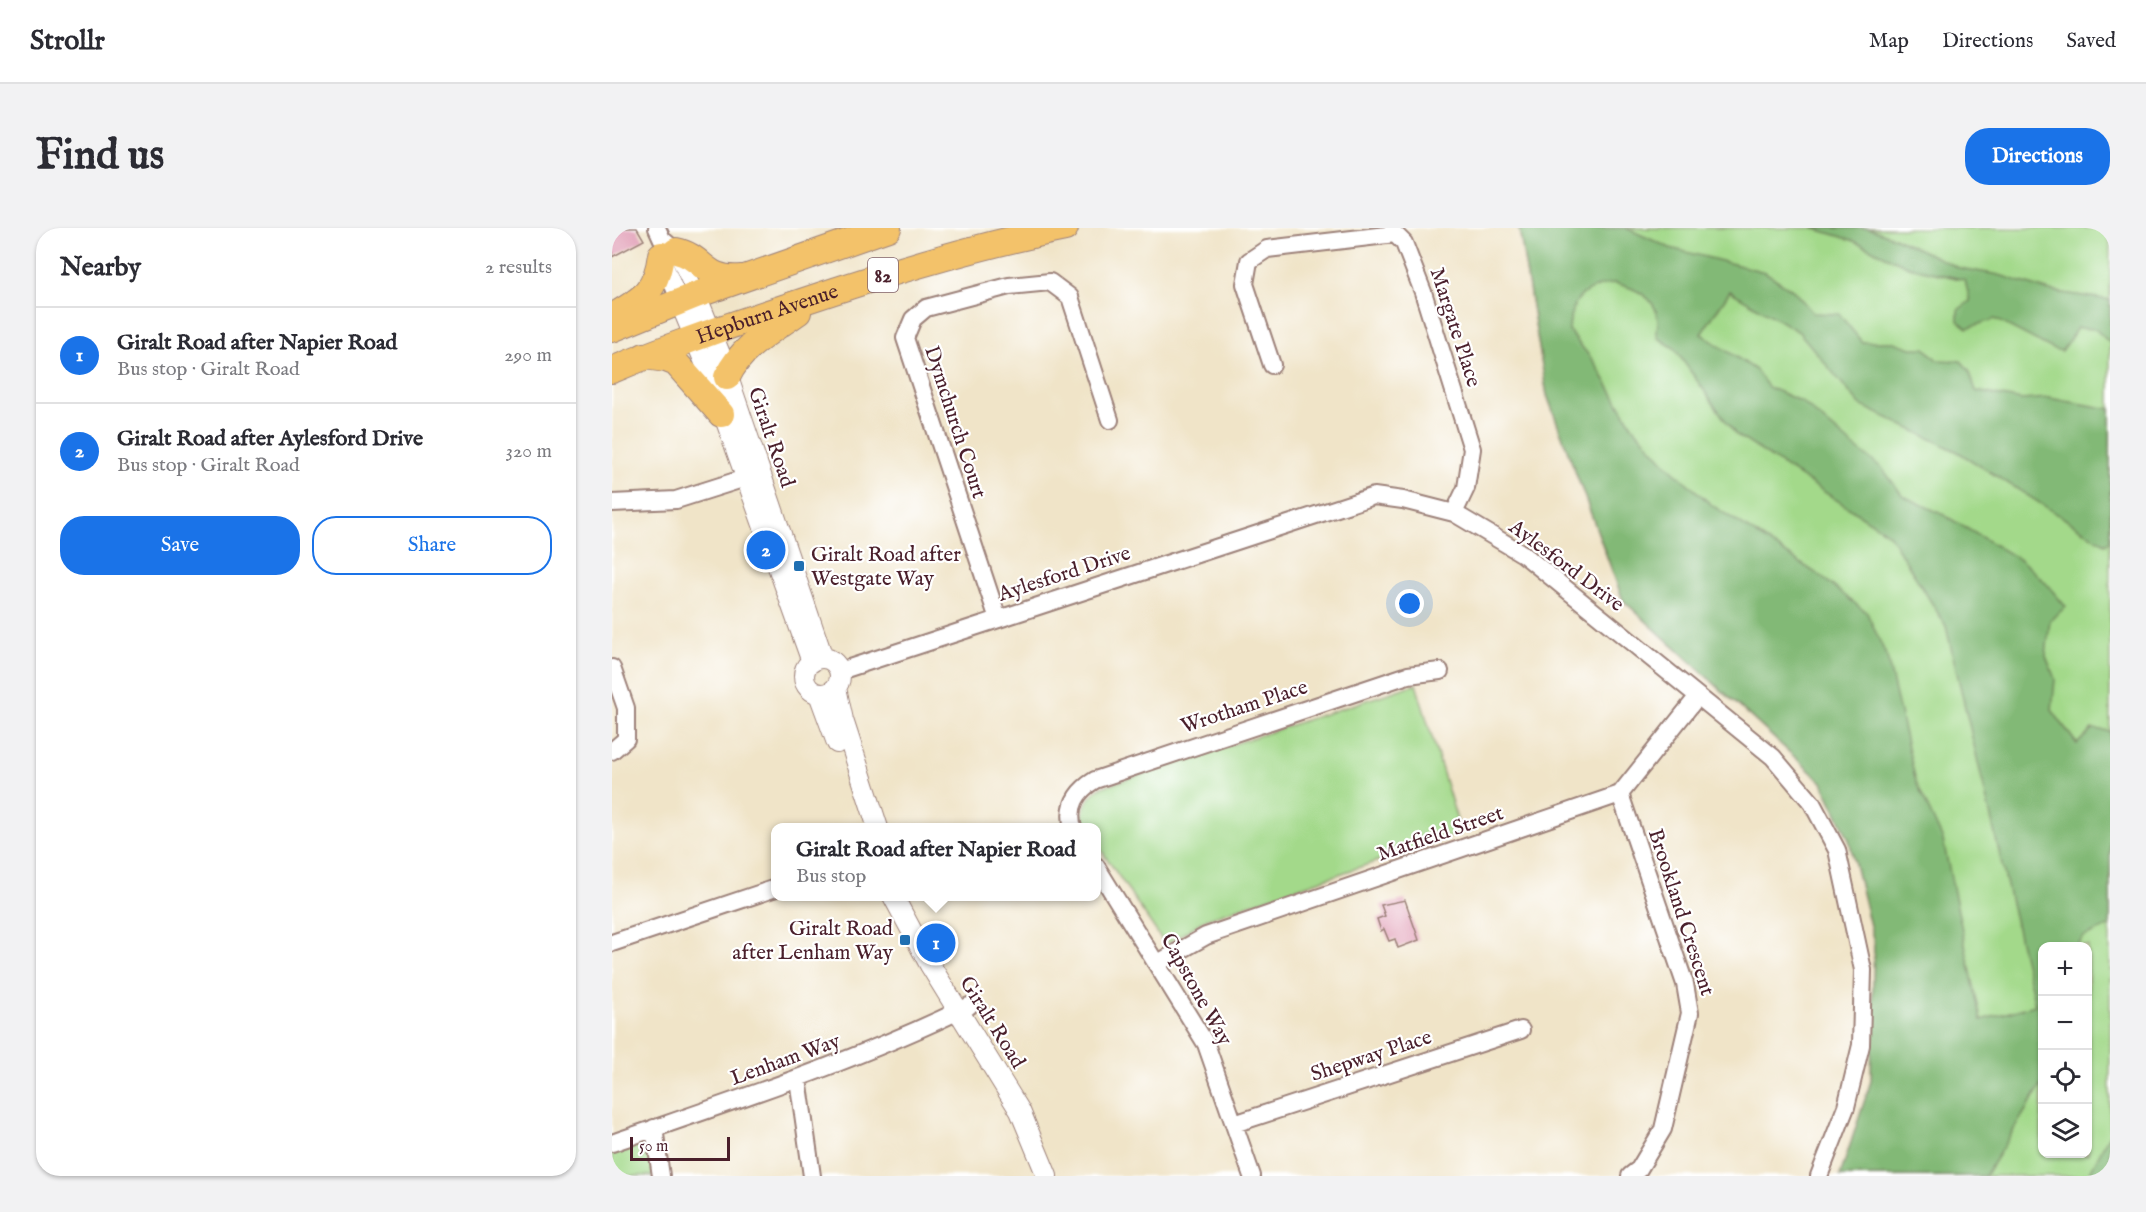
<!DOCTYPE html>
<html lang="en">
<head>
<meta charset="utf-8">
<style>
  body { margin:0; font-family:"IM FELL English",serif; background:#f2f2f3; color:#2b2b33 }
  .controls { position:absolute; right:18px; bottom:18px; display:grid; overflow:hidden; border-radius:12px; box-shadow:0 2px 4px #0004 }
  .controls button { width:54px; height:54px; display:grid; place-items:center; padding:0; border:0; border-bottom:2px solid #e1e1e2; background:#fff; color:#2b2b33; font:30px sans-serif }
  .scale { position:absolute; left:18px; bottom:15px; width:100px; box-sizing:border-box; padding-left:6px; border:3px solid #4a1f2b; border-top:0; font-size:16px; line-height:21px; white-space:nowrap; color:#4a1f2b; -webkit-text-stroke:4px #fff; paint-order:stroke }
  .you { position:absolute; left:798px; top:376px; width:21px; height:21px; margin:-15px; border:4px solid #fff; border-radius:50%; background:#1a73e8; box-shadow:0 0 0 9px #1a73e833 }
  .badge { display:grid; place-items:center; width:39px; height:39px; border-radius:50%; background:#1a73e8; color:#fff; font-size:20px; font-weight:700 }
  .pin { position:absolute; translate:-50% -50%; border:3px solid #fff; box-shadow:0 2px 6px #0006 }
  .popup { position:absolute; left:159px; top:595px; width:330px; height:78px; box-sizing:border-box; display:grid; place-content:center; border-radius:12px; background:#fff; filter:drop-shadow(0 2px 4px #0005); font-size:20px; white-space:nowrap; color:#7c7c81 }
  .popup b { font-size:22px; color:#2b2b33 }
  .popup::after { content:''; position:absolute; left:50%; top:100%; margin-left:-12px; border:12px solid transparent; border-top-color:#fff }
  .list { margin:0; padding:0; list-style:none }
  h2 { display:flex; justify-content:space-between; align-items:center; height:78px; margin:0; padding:0 24px; font-size:26px }
  h2 small { font-size:20px; font-weight:400; color:#7c7c81 }
  .list li { display:grid; grid-template-columns:39px 1fr auto; gap:18px; align-items:center; box-sizing:border-box; height:96px; padding:0 24px; border-top:2px solid #e1e1e2 }
  .list b { display:block; font-size:22px; white-space:nowrap }
  .list p { margin:0; font-size:20px; white-space:nowrap; color:#7c7c81 }
  .list em { font-size:20px; font-style:normal; color:#7c7c81 }
  .actions { display:flex; gap:12px; padding:18px 24px }
  .actions a { flex:1; padding:14px 0; border:2px solid #1a73e8; border-radius:24px; text-align:center; font-size:21px; color:#1a73e8 }
  .actions .main { background:#1a73e8; color:#fff }
  .icon { flex:none; width:33px; height:33px; fill:none; stroke:currentColor; stroke-width:2; stroke-linecap:round; stroke-linejoin:round }
  .map { position:relative; flex:none; width:1498px; height:948px; overflow:hidden; border-radius:24px }
  header { display:flex; align-items:center; gap:36px; box-sizing:border-box; height:84px; padding:0 30px; background:#fff; border-bottom:2px solid #e1e1e2 }
  header strong { font-size:28px }
  nav { display:flex; gap:33px; margin-inline-start:auto; font-size:21px }
  .intro { display:flex; align-items:center; justify-content:space-between; box-sizing:border-box; height:144px; padding:0 36px }
  h1 { margin:0; font-size:42px }
  .button { padding:15px 27px; border-radius:24px; background:#1a73e8; color:#fff; font-size:21px; font-weight:700 }
  main { display:flex; gap:36px; padding:0 36px }
  aside { flex:1; background:#fff; border-radius:24px; box-shadow:0 2px 4px #0004 }
  .map>svg:first-child { display:block }
  .green { fill:#a3d98a; stroke:#767c5a; stroke-width:1.5; fill-rule:evenodd }
  .forest { fill:#82b976; stroke:#666c50; stroke-width:1.5; fill-rule:evenodd }
  .building { fill:#df97b1 }
  .lines { fill:none; stroke-linecap:round; stroke-linejoin:round }
  .minor-casing { stroke:#9d827a; stroke-width:20 }
  .tertiary-casing { stroke:#9d827a; stroke-width:22 }
  .primary-casing { stroke:#9d827a; stroke-width:28 }
  .minor { stroke:#fff; stroke-width:16 }
  .tertiary { stroke:#fff; stroke-width:20 }
  .primary { stroke:#f3c26a; stroke-width:26 }
  .poi-dot { fill:#1f6fb2; stroke:#fff; stroke-width:2 }
  .labels { text-anchor:middle; stroke-width:4.5; stroke-linejoin:round; paint-order:stroke }
  .shield { fill:#fff; stroke:#80626b; stroke-width:1.5 }
  .shield-label { font-size:20px; font-weight:bold; fill:#4a1f2b }
  .street-label { font-size:21px; fill:#4a1f2b; stroke:#fff }
  .poi-label { font-size:21px; fill:#4a1f2b; stroke:#fff; text-anchor:start }
</style>
</head>
<body>
<header>
<strong>Strollr</strong>
<nav><a>Map</a><a>Directions</a><a>Saved</a></nav>
</header>
<div class="intro"><h1>Find us</h1><a class="button">Directions</a></div>
<main>
<aside>
<h2>Nearby<small>2 results</small></h2>
<ul class="list">
<li><span class="badge">1</span><div><b>Giralt Road after Napier Road</b><p>Bus stop · Giralt Road</p></div><em>290 m</em></li>
<li><span class="badge">2</span><div><b>Giralt Road after Aylesford Drive</b><p>Bus stop · Giralt Road</p></div><em>320 m</em></li>
</ul>
<div class="actions"><a class="main">Save</a><a>Share</a></div>
</aside>
<div class="map">
<svg width="1498" height="948" viewBox="0 0 1498 948">
  <rect width="100%" height="100%" fill="#fff"/>
  <filter id="ink" filterUnits="userSpaceOnUse"><feTurbulence type="fractalNoise" baseFrequency=".0167" numOctaves="2"/><feDisplacementMap in="SourceGraphic" scale="12" xChannelSelector="R" yChannelSelector="G"/><feConvolveMatrix kernelMatrix="1 2 1 2 8 2 1 2 1" color-interpolation-filters="sRGB"/></filter>
  <filter id="wash" filterUnits="userSpaceOnUse"><feTurbulence type="fractalNoise" baseFrequency=".008" numOctaves="4" result="noise"/><feDisplacementMap in="SourceGraphic" scale="24" xChannelSelector="R" yChannelSelector="G"/><feGaussianBlur stdDeviation="1.35" result="paint"/><feColorMatrix in="noise" values="0 0 0 0 0 0 0 0 0 0 0 0 0 0 0 0 0 1.4 0 .05"/><feComposite in="paint" operator="in"/></filter>
  <g filter="url(#wash)">
    <rect width="100%" height="100%" fill="#f0e4c8"/>
    <!-- green -->
    <path class="green" d="M907,0h591v948h-270l31,-95 3,-139 -25,-103 -27,-57 -199,-182 -76,-205zM1430,718h46v208h-46z
      M804,456l45,149 -255,86 -37,24 -7,-3 -65,-96 -1,-16 -11,-1c-6,-16 2,-29 14,-39z
      M36,912l5,36h-41v-25z"/>
    <!-- forest -->
    <path class="forest" d="M907,0h107l44,20 95,24 29,19 19,22 26,1 23,28h32l17,6h14l12,12 24,1 8,9 7,21 46,9 27,-2 61,11v132l-5,3 -147,-92 -98,-47 -61,-73 -69,-41 -29,43 55,36 12,17 34,15 51,44 29,22 21,28 41,19 78,46 23,21 21,25 -16,13 -4,36 9,23 -3,31 25,34 15,-15 18,2v195l-26,11 -8,9h-34v138l-57,92h-145l31,-95 3,-139 -25,-103 -27,-57 -199,-182 -76,-205zM1002,55c21,5 44,14 44,40 -1,7 -2,9 0,15l16,10 61,86 154,100 57,92 89,379 -54,15 -38,-180 -27,-58 -29,-125 -20,-44 -48,-38 -106,-69 -45,-40 -36,-40 -37,-63 -26,-32c1,-32 14,-43 45,-48z
      M1200,0h55l27,9 65,31 40,7 51,16 60,9v43l-15,-14 -18,-1 -15,23 -9,-2 -58,-30 -28,9 -9,-7v-11l12,-9 -5,-21 -56,-13 -57,-27z
      M1498,905v43h-22z"/>
    <g id="blocks">
      <!-- building -->
      <path class="building" d="M0,0h25l7,12 -32,17z
        M793,672l14,40 -21,8 -3,-9 -6,2 -5,-12 -3,2 -4,-12 8,-3 -4,-11z"/>
    </g>
  </g>
  <g filter="url(#ink)">
    <use href="#blocks" fill-opacity="0" stroke="#9d827a" stroke-width="1.5"/>
    <g class="lines">
      <!-- minor casing -->
      <g class="minor-casing">
        <path id="minor" d="M45,0l5,11 14,12 20,44
          M49,28l19,46
          M660,137l-27,-81 4,-23 18,-12 128,-15 9,9 19,49 49,157 -6,39 -12,25
          M0,275l64,-3 82,-26
          M386,391l-93,-281 8,-19 13,-11 83,-22 41,-4 20,15 40,123
          M0,440l14,40v31l-14,12
          M228,443l534,-175 29,4 51,13 69,41 250,203 39,46 25,47 26,120 -2,75 -15,62 -27,69
          M1008,566l65,190 5,29 -27,116 -24,40 -9,7
          M461,600c-6,-22 4,-37 22,-48l313,-105 32,-4
          M484,638l110,178 46,132
          M0,715l164,-55
          M546,735l48,-27 414,-142 78,-98
          M186,851l14,97
          M622,896l287,-94
          M42,900l7,48
          M0,915c121,-42 242,-81 357,-137"/>
      </g>
      <!-- tertiary casing -->
      <g class="tertiary-casing">
        <path id="tertiary" d="M84,67l24,59 103,304
          M68,74l26,63 106,297
          M192 448a18 18 0 1 1 36 0a18 18 0 1 1-36 0Z
          M224,460l7,32 35,108
          M207,466l18,49
          M281,668l37,69 90,146 27,65"/>
      </g>
      <!-- primary casing -->
      <g class="primary-casing">
        <g id="primary">
          <path d="M64,23c29,6 27,30 65,27"/>
          <path d="M0,89c30,-18 44,-24 49,-62"/>
          <path d="M0,101l84,-34 192,-67"/>
          <path d="M32,128l22,3 10,4 45,51"/>
          <path id="s1" d="M0,142c62,-26 125,-47 189,-68 86,-29 174,-56 264,-74"/>
          <path d="M115,149c14,-30 44,-46 71,-65"/>
        </g>
      </g>
      <!-- minor -->
      <use href="#minor" class="minor"/>
      <!-- tertiary -->
      <use href="#tertiary" class="tertiary"/>
      <!-- primary -->
      <use href="#primary" class="primary"/>
    </g>
  </g>
  <!-- markers -->
  <g class="poi-dot">
    <rect x="181" y="332" width="12" height="12" rx="3"/>
    <rect x="287" y="706" width="12" height="12" rx="3"/>
  </g>
  <g class="labels">
    <!-- shield labels -->
    <rect class="shield" x="256" y="30" width="30" height="34" rx="4.5"/>
    <g class="shield-label">
      <text x="271" y="54">82</text>
    </g>
    <!-- street labels -->
    <g class="street-label">
      <text dy="7" stroke="none"><textPath href="#s1" startOffset="165">Hepburn Avenue</textPath></text>
      <text transform="translate(844 99) rotate(72)" y="7">Margate Place</text>
      <text transform="translate(344 194) rotate(72)" y="7">Dymchurch Court</text>
      <text transform="translate(160 209) rotate(71)" y="7">Giralt Road</text>
      <text transform="translate(955 337) rotate(37)" y="7">Aylesford Drive</text>
      <text transform="translate(452 345) rotate(-18)" y="7">Aylesford Drive</text>
      <text transform="translate(632 478) rotate(-18)" y="7">Wrotham Place</text>
      <text transform="translate(828 605) rotate(-19)" y="7">Matfield Street</text>
      <text transform="translate(1070 684) rotate(72)" y="7">Brookland Crescent</text>
      <text transform="translate(585 761) rotate(61)" y="7">Capstone Way</text>
      <text transform="translate(381 794) rotate(58)" y="7">Giralt Road</text>
      <text transform="translate(759 827) rotate(-18)" y="7">Shepway Place</text>
      <text transform="translate(173 831) rotate(-20)" y="7">Lenham Way</text>
    </g>
    <!-- poi labels -->
    <g class="poi-label">
      <text x="199" y="333">Giralt Road after<tspan x="199" dy="24">Westgate Way</tspan></text>
      <text x="281" y="707" text-anchor="end">Giralt Road<tspan x="281" dy="24">after Lenham Way</tspan></text>
    </g>
  </g>
</svg>
<div class="controls">
<button>+</button>
<button>−</button>
<button><svg class="icon" aria-label="locate" viewBox="0 0 24 24"><circle cx="12" cy="12" r="6"/><path d="M12 2v4M12 18v4M2 12h4M18 12h4"/></svg></button>
<button><svg class="icon" aria-label="layers" viewBox="0 0 24 24"><path d="M12 4l9 5-9 5-9-5zM3 14l9 5 9-5"/></svg></button>
</div>
<div class="scale">50 m</div>
<div class="you"></div>
<div class="pin badge" style="left:324px;top:715px">1</div>
<div class="popup"><b>Giralt Road after Napier Road</b>Bus stop</div>
<div class="pin badge" style="left:154px;top:322px">2</div>
</div>
</main>
</body>
</html>
